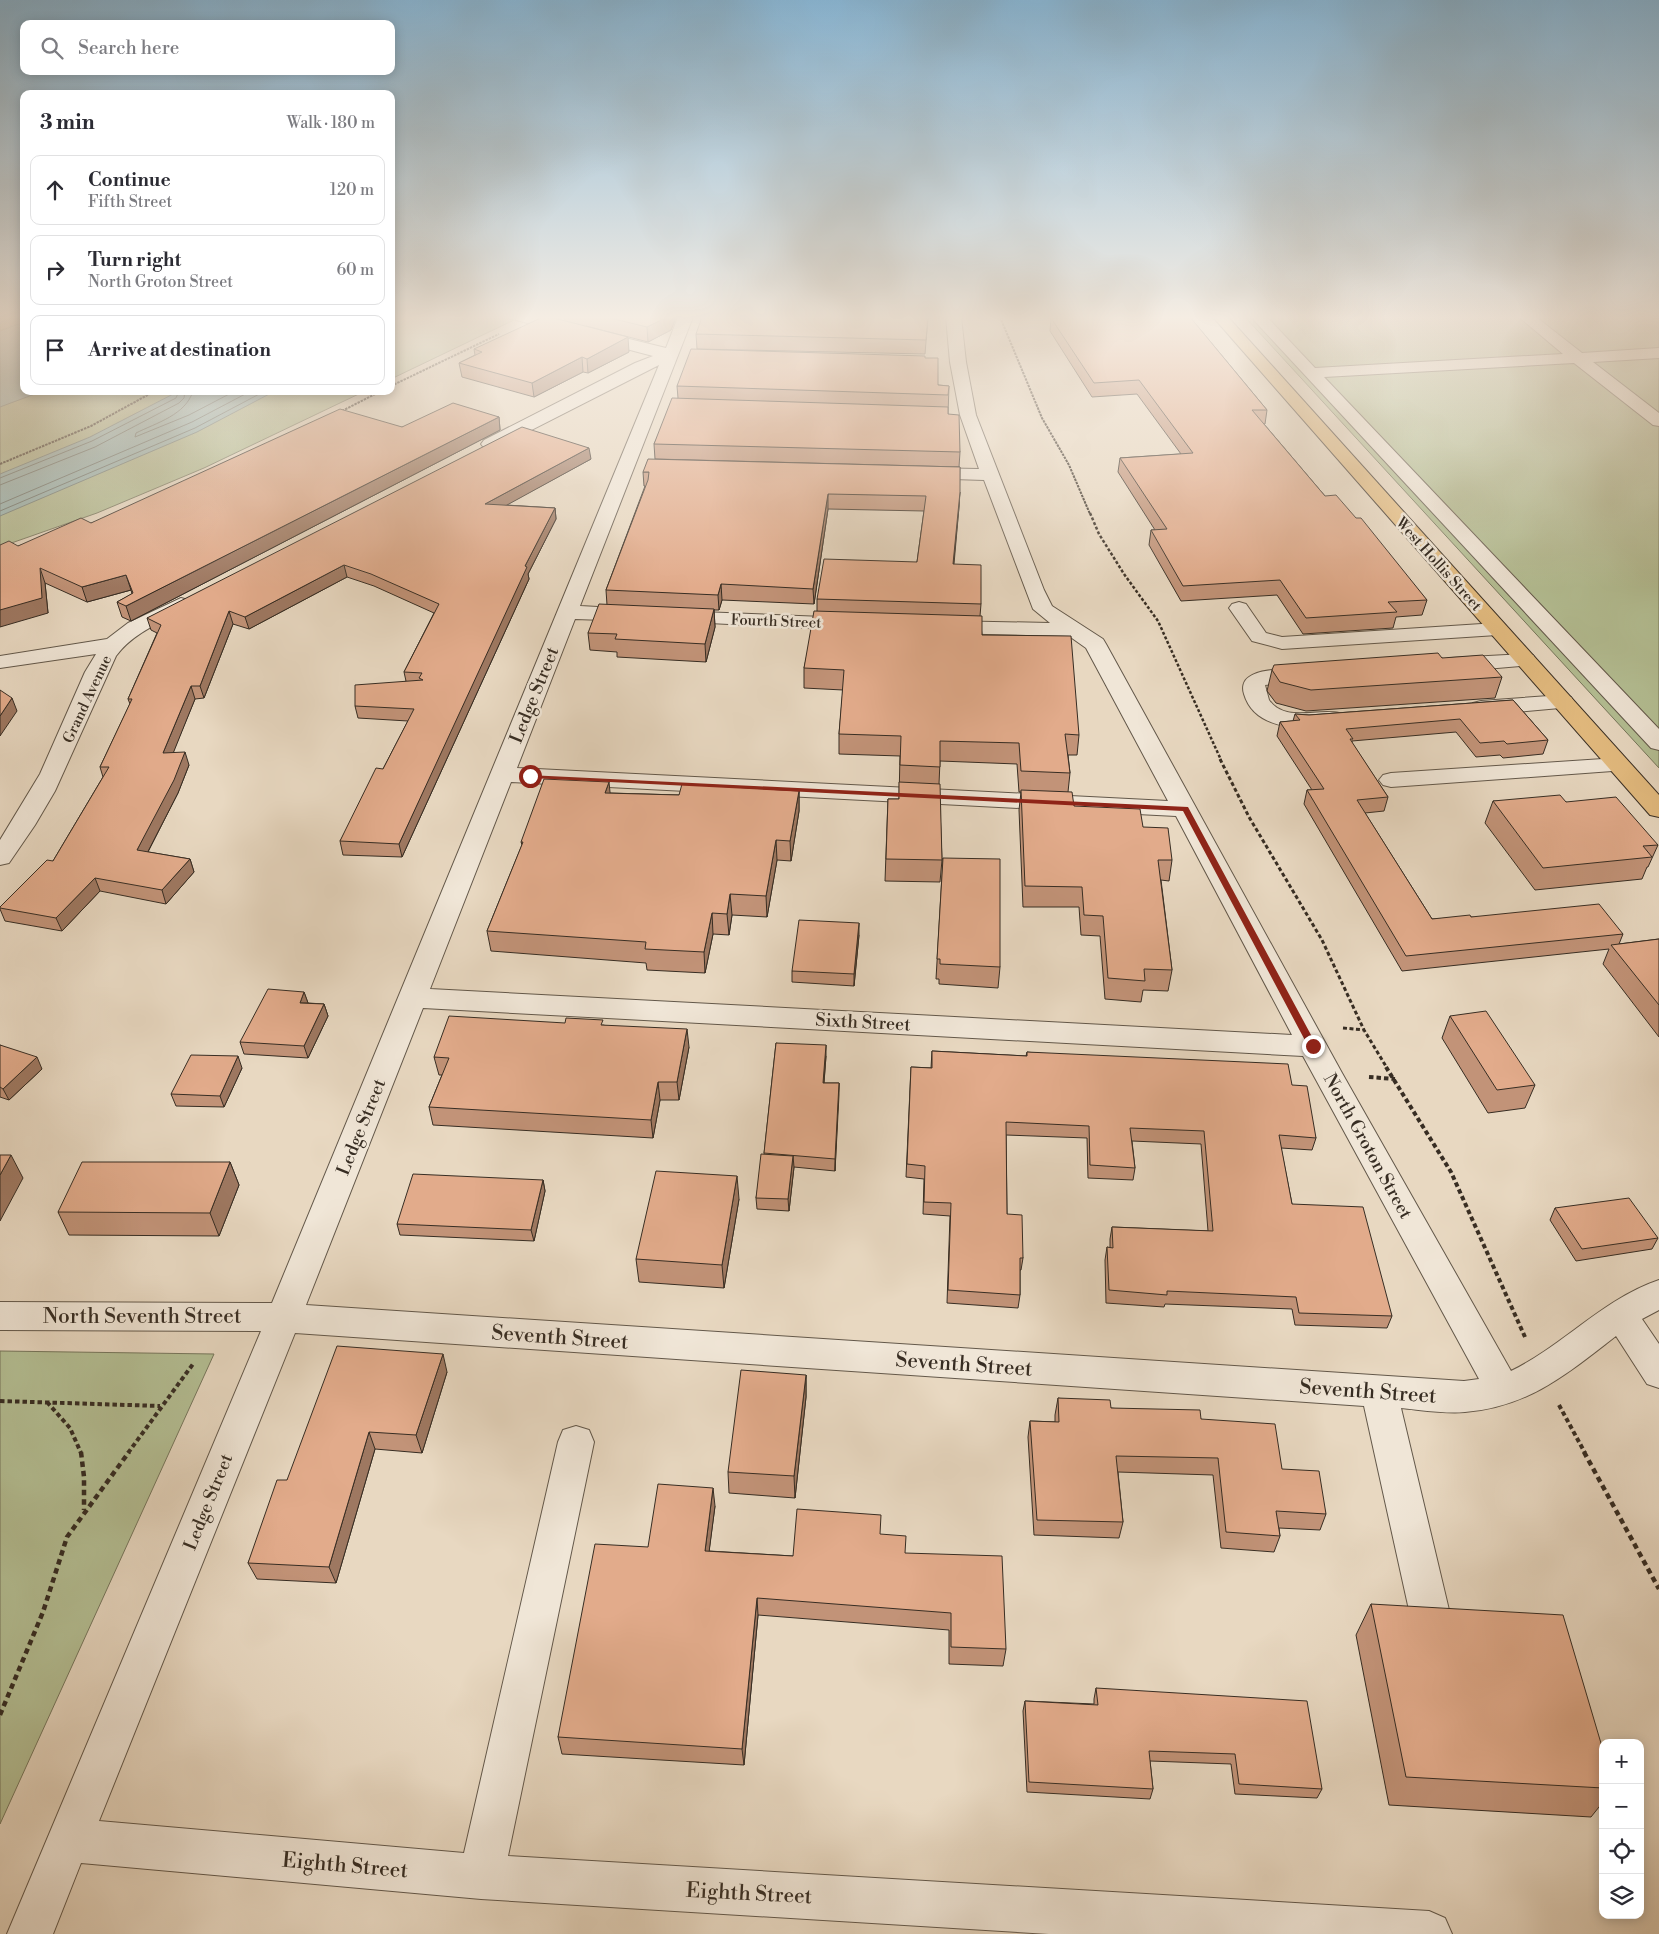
<!DOCTYPE html>
<html lang="en">
<head>
<meta charset="utf-8">
<style>
  body { margin:0; font-family:"Libre Bodoni",serif; background:#f7f7f7; color:#2b2b33 }
  .controls { position:absolute; right:15px; bottom:15px; display:grid; overflow:hidden; border-radius:10px; box-shadow:0 2px 12px #0003 }
  .controls button { width:45px; height:45px; display:grid; place-items:center; padding:0; border:0; border-bottom:1px solid #e1e1e2; background:#fff; color:#2b2b33; font:25px sans-serif }
  .stop { position:absolute; width:15px; height:15px; margin:-11px; border:4px solid #8f2418; border-radius:50%; background:#fff }
  .stop.end { background:#8f2418; border-color:#fff; box-shadow:0 1px 5px #0008 }
  .list { margin:0; padding:0; list-style:none }
  h2 { display:flex; justify-content:space-between; align-items:center; height:65px; margin:0; padding:0 20px; font-size:21px }
  h2 small { font-size:16px; font-weight:400; color:#7c7c81 }
  .list li { display:grid; grid-template-columns:32px 1fr auto; gap:15px; align-items:center; box-sizing:border-box; height:70px; margin:0 10px 10px; padding:0 10px; border:1px solid #e1e1e2; border-radius:10px }
  .list b { display:block; font-size:19px; white-space:nowrap }
  .list p { margin:0; font-size:16px; white-space:nowrap; color:#7c7c81 }
  .list em { font-size:16px; font-style:normal; color:#7c7c81 }
  .icon { flex:none; width:28px; height:28px; fill:none; stroke:currentColor; stroke-width:2; stroke-linecap:round; stroke-linejoin:round }
  .map { position:relative; flex:none; width:1659px; height:1934px; overflow:hidden }
  .search { position:absolute; background:#fff; box-shadow:0 2px 12px #0003; left:20px; top:20px; width:375px; height:55px; display:flex; align-items:center; gap:12px; box-sizing:border-box; padding:0 18px; border-radius:10px; color:#7c7c81; font-size:19px }
  .panel { position:absolute; background:#fff; box-shadow:0 2px 12px #0003; left:20px; top:90px; width:375px; height:305px; border-radius:10px }
  .map>svg:first-child { display:block }
  .green { fill:#b4bf94; stroke:#76765c }
  .water { fill:#98b9b8; stroke:#71817c }
  .lines { fill:none; stroke-linecap:round; stroke-linejoin:round }
  .shore { stroke:#68736e; stroke-width:1 }
  .minor-casing { stroke:#63584a; stroke-width:2 }
  .major-casing { stroke:#372d23; stroke-width:2 }
  .path-far4 { stroke:#372d23; stroke-width:2; stroke-dasharray:2.5 1; stroke-linecap:butt }
  .path-far3 { stroke:#372d23; stroke-width:2.5; stroke-dasharray:3 2; stroke-linecap:butt }
  .path-far2 { stroke:#372d23; stroke-width:3; stroke-dasharray:4 2.5; stroke-linecap:butt }
  .path-far1 { stroke:#372d23; stroke-width:4; stroke-dasharray:4.5 3; stroke-linecap:butt }
  .path { stroke:#372d23; stroke-width:4.5; stroke-dasharray:5.5 4; stroke-linecap:butt }
  .minor { fill:#f0e6d7; fill-rule:evenodd }
  .major { fill:#e4bc80; fill-rule:evenodd }
  .wall { fill:#c29378; stroke:#372d23 }
  .shaded-wall { fill:#9e7861; stroke:#372d23 }
  .building { fill:#e2ab8b; stroke:#372d23 }
  .route { fill:#8f2418 }
  .labels { text-anchor:middle; stroke-width:5; stroke-linejoin:round; paint-order:stroke }
  .far-street-label { font-size:15px; fill:#372d23; stroke:#f0e6d7 }
  .street-label { font-size:18px; fill:#372d23; stroke:#f0e6d7 }
  .near-street-label { font-size:21px; fill:#372d23; stroke:#f0e6d7 }
</style>
</head>
<body>
<div class="map">
<svg width="1659" height="1934" viewBox="0 0 1659 1934">
  <rect width="100%" height="100%" fill="#e8d8c1"/>
  <filter id="stains"><feTurbulence type="fractalNoise" baseFrequency=".004" numOctaves="4"/><feColorMatrix values="0 0 0 0 .2 0 0 0 0 .09 0 0 0 0 .02 0 0 0 .5 -.17"/></filter>
  <radialGradient id="worn" r=".72"><stop offset=".6" stop-color="#630" stop-opacity="0"/><stop offset="1" stop-color="#630" stop-opacity=".3"/></radialGradient>
  <!-- green -->
  <path class="green" d="M0,317h24v74h341l-161,77 -107,45 -97,34z
    M391,317h110l13,3 -123,59z
    M1245,317h414v451z
    M0,1351l214,3 -214,470z"/>
  <!-- water -->
  <path class="water" d="M24,322v69h19l-43,16v-76z
    M179,391h96l-78,41 -197,84v-42l90,-37z"/>
  <g class="lines">
    <!-- shore -->
    <path class="shore" d="M193,391c-7,24 -37,32 -57,42l-1,4 54,-22 46,-24
      M0,478l92,-37 84,-43 3,-7
      M0,485l95,-38 84,-44 5,-5 1,-7
      M0,504l192,-82 59,-31
      M0,511l195,-83 70,-37"/>
    <!-- minor casing -->
    <g class="minor-casing">
      <path id="minor" d="M514,317h25l127,31 12,-31h15l-113,289 54,3 7,2 3,4 -3,4 -7,2 -59,-2 -58,149 651,33 -82,-153 -17,-12 -125,-3 -7,-2 -3,-4 3,-4 7,-2 106,2 -17,-14 -49,-129 -62,-2 -6,-1 -3,-4 3,-4 6,-1 57,1 -19,-54 -10,-53 -4,-45h15l5,45 10,53 68,175 8,16 51,33 3,5 236,429 169,298c53,-26 92,-72 148,-91v30l-17,9 17,25v44l-12,-4 -31,-48c-48,37 -87,71 -151,76 -20,2 -43,-2 -64,-4l48,202 -6,14 -14,5 -14,-5 -6,-14 -45,-204 -1069,-73 -196,488 365,32 94,-411 5,-12 13,-4 13,4 5,12 -86,414 921,55 16,7 7,16h-403l-568,-35 -400,-36 -28,71h-46l254,-603 -261,-1v-28l272,1 387,-938 -163,83h-12l-3,-4 3,-4 151,-77 18,-7 -137,-36zM511,782l665,34 116,219 -862,-46zM423,1008l880,48 176,323 -15,2 -1158,-76z
        M1251,317h16l48,51 248,-14 -44,-37h17l46,36 77,-5v10l-66,4 66,51v13l-6,-1 -79,-62 -250,14 335,352v21l-8,-2z
        M181,598l7,2 3,4 -3,4c-26,14 -54,24 -72,48l-61,135 -20,34 -26,38 -9,2v-25l40,-66 45,-102 11,-18 -96,14v-12l107,-17 21,-16z
        M1239,602l7,2 20,29 16,4 215,-14 7,2 4,4 -4,4 -7,2 -215,14 -30,-8 -23,-33 3,-4z
        M676,611l172,7 7,2 3,4 -3,4 -7,2 -179,-9 -3,-4 3,-4z
        M1525,654l8,1 3,5 -3,5 -82,7 -8,-2 -3,-5 3,-5 8,-2z
        M1306,668l8,2 3,5 -3,5 -49,5 4,15c16,23 48,8 70,13l3,5 -3,5c-31,8 -84,9 -95,-29 -2,-6 -1,-13 5,-17 14,-10 40,-7 57,-9z
        M1563,695l8,2 3,5 -3,5 -90,8 -8,-2 -3,-5 3,-5 8,-2z
        M1618,758l8,2 4,5 -4,5 -235,17 -8,-2 -4,-5 4,-5 8,-2z"/>
    </g>
    <!-- major casing -->
    <g class="major-casing">
      <path id="major" d="M1213,317h15l431,478v22l-9,-2z"/>
    </g>
    <!-- path-far4 -->
    <path class="path-far4" d="M1000,317l42,101 27,47 21,49
      M391,386l108,-52
      M342,411l39,-20
      M0,464l91,-38 64,-35"/>
    <!-- path-far3 -->
    <path class="path-far3" d="M1090,513l9,21 25,40 34,47 63,139"/>
    <!-- path-far2 -->
    <path class="path-far2" d="M1220,759l29,58 73,123 42,90 23,38
      M1343,1028l21,2"/>
    <!-- path-far1 -->
    <path class="path-far1" d="M1386,1067l65,105 74,165
      M1369,1077l26,2
      M0,1401l160,5
      M47,1402l23,26 11,25
      M1559,1405l26,48
      M128,1453l65,-89"/>
    <!-- path -->
    <path class="path" d="M81,1452l3,25v33
      M1584,1452l75,137
      M0,1715l43,-103 24,-75 62,-85"/>
    <!-- minor -->
    <use href="#minor" class="minor"/>
    <!-- major -->
    <use href="#major" class="major"/>
  </g>
  <!-- wall -->
  <path class="wall" d="M565,317h111l-5,13 -23,12 -62,-16 43,26 -41,21 -5,-1 -49,25 -72,-20 -3,-14 16,-8 -1,-6 91,-28z
    M928,317l-3,37 -228,-5 -1,-15z
    M1050,317h140l77,93 -2,14h-1l61,72 102,104 -5,15 -26,2 -3,11 -90,6 -26,-39 -96,6 -32,-56 2,-15h4l-37,-58 2,-14 61,-4 -44,-60 -45,3 -42,-66 1,-13z
    M925,358l13,27 11,1 -1,28 12,38 -1,15 -304,-8 -1,-15 24,-46 -1,-12z
    M499,417l1,13 -369,191 -9,-4 -5,-15 15,-8 -1,-4 -44,12 -42,-19 3,30 -30,-67 73,-23 311,-96z
    M591,459l-85,46 49,3 1,11 -28,55 1,5 -127,278 -59,-2 -3,-14 43,-72 25,-48 -50,-3 -3,-12 51,-25 -2,-9 30,-59 -60,-27 -27,-9 -98,52 -16,-5 -29,74 -9,1 -22,53 16,13 -11,28 -30,59 42,7 4,13 -28,32 -66,-13 -38,40 -57,-10 -5,-12v-2l53,-46 50,-84 -3,-10 30,-63 -2,-5 29,-66 -6,-3 -4,-12z
    M960,467l-1,40 -5,57 27,40 -1,12 2,19 97,100 -2,20h-9l2,18 -2,19 6,14 69,21 29,33 -3,21 -8,-1 11,90 -4,21 -25,-1 -2,12 -36,-3 -5,-63 -19,-1 -2,-28h-56l-4,-97 2,-18h-2l-2,-28 -77,-3 -1,23 3,76 -2,22 -55,-1 3,-82h11l1,-43 -61,-2v-20l4,-44 -39,-2v-20l13,-57v-12l100,-37 7,-51 -96,-2 -14,95 -92,-4 -3,10h-5l1,17 -9,35 -89,-5v-5l-27,-2 -2,-17 19,-28 -1,-15 39,-104h-1l-1,-14z
    M1442,658l60,19 -7,21 -189,13 -30,-8 -9,-12 5,-21z
    M1513,700l35,40 -5,14 -40,4 -3,-3 -24,2 -20,-25 -104,9v2l36,54 -4,14 -19,2 67,106 39,-2 152,17 -4,10 40,-5v98l-56,-73 6,-15 -207,22 -98,-167 3,-14h5l-35,-54 3,-14 13,-1 2,-7 14,1z
    M799,791v20l-8,50 -14,-1 -10,57 -35,-2 -3,20 -16,-1 -8,39 -58,-3 -1,-7 -155,-12 -4,-20 35,-86 -1,-3 89,-49 69,2z
    M1493,801l73,1 92,43 -10,22h-1l-5,12 -107,11 -50,-67z
    M943,858l57,109 -2,21 -59,-4v-5h-3z
    M859,935l-5,51 -62,-4v-11z
    M304,992l4,11 16,1 4,12 -20,42 -64,-4 -4,-12z
    M1450,1016l85,69 -10,23 -37,5 -46,-75z
    M603,1025l86,22 -10,53h-19l-7,38 -220,-13 -4,-18 13,-32h-3l-5,-18z
    M776,1043l50,13 -2,27h15l-4,88 -41,-4 -5,44 -32,-2 -1,-11 8,-44z
    M0,1045l42,24 -33,31 -9,-3z
    M932,1051l94,5 1,-4 265,33 24,53 -4,12 -31,-2 11,56 100,112 -5,12 -92,-3 -3,-16 -127,-5 -1,3 -58,-4 -1,-43 2,-13 3,1v-9l2,-12 96,4 -7,-87 -69,-3 3,27 -2,12 -45,-2 -1,-40 -81,-3 1,79 16,44 -2,12h-1v25l-2,13 -71,-5 3,-87 -27,-2 1,-35 -18,-2 5,-110 20,1z
    M242,1068l-18,39 -48,-1 -5,-12z
    M230,1162l9,23 -20,51 -150,-1 -11,-23z
    M543,1180l2,11 -11,50 -134,-6 -3,-11z
    M739,1199l-15,89 -85,-6 -3,-23z
    M1555,1208l103,30 -6,11 -76,12 -26,-41z
    M447,1372l-25,81 -47,-4 -39,134 -79,-4 -9,-16 39,-83z
    M806,1375v22l-11,101 -66,-5 -1,-21z
    M1058,1398l53,10 90,11 81,50 44,45 -6,16 -41,-2 1,8 -6,16 -53,-4 -8,-73 -95,-3 5,50 -4,16 -85,-3 -6,-98 2,-16 25,1v-7z
    M715,1506l-6,45 84,5 87,-21 25,18 101,96 -3,17 -54,-2v-34l-191,-15 -14,150 -182,-11 -4,-17 90,-190z
    M1371,1604l232,146v52l-12,15 -202,-12 -33,-170z
    M1096,1688l226,101 -5,9 -82,-4 -4,-30 -81,-3 3,28 -3,10 -123,-7 -4,-81 2,-10 69,3v-5z"/>
  <!-- shaded-wall -->
  <path class="shaded-wall" d="M667,317h9l-5,13 -23,12 -1,-15z
    M628,337l1,15 -41,21 -1,-14z
    M582,357l1,15 -49,25 -2,-14z
    M499,417l1,13 -369,191 -5,-15z
    M589,448l2,11 -104,57 -2,-12z
    M960,492l-1,15 -7,72 1,-15z
    M828,494v15l-14,95 -1,-15z
    M555,508l1,11 -28,55 1,5 -127,278 -3,-13 126,-278z
    M344,565l3,12 -98,52 -4,-12z
    M40,568l5,15 3,30 -48,14v-17z
    M126,575l5,15 -44,12 -5,-15z
    M721,584l1,16 -3,10 -1,-15z
    M714,609l1,18 -9,35 -1,-18z
    M229,611l4,13 -29,74 -4,-12z
    M191,686l4,13 -27,67 -5,-13z
    M12,698l5,13 -17,25v-20z
    M185,752l4,13 -11,28 -36,70 -5,-13z
    M609,782l2,20 -6,-9z
    M799,791v20l-8,50 -1,-20z
    M776,840l1,20 -10,57 -1,-21z
    M190,859l4,13 -28,32 -4,-14z
    M95,878l5,13 -38,40 -6,-13z
    M730,894l2,21 -3,20 -2,-21z
    M712,913l1,21 -8,39 -1,-21z
    M859,923v12l-5,51v-12z
    M304,992l4,11h-8z
    M324,1004l4,12 -20,42 -4,-12z
    M687,1029l2,18 -10,53 -2,-18z
    M826,1045v11l-3,38v-11z
    M238,1056l4,12 -18,39 -4,-11z
    M37,1057l5,12 -33,31 -6,-11z
    M658,1082l2,18 -7,38 -2,-18z
    M839,1083v12l-4,76v-12z
    M11,1155l12,23 -23,43v-46z
    M793,1156l1,11 -5,44 -1,-12z
    M230,1162l9,23 -20,51 -9,-23z
    M737,1176l2,23 -15,89 -2,-23z
    M543,1180l2,11 -11,50 -3,-11z
    M443,1354l4,18 -25,81 -6,-18z
    M806,1375v22l-11,101 -1,-22z
    M369,1432l6,17 -39,134 -7,-16z
    M713,1488l2,18 -8,62 -2,-17z
    M757,1598l1,17 -14,150 -2,-16z"/>
  <!-- building -->
  <path class="building" d="M543,317h7l78,20 -41,22 -5,-2 -50,26 -73,-20 23,-11 -8,-3z
    M606,317h61l-20,10z
    M702,317h226l-2,23 -230,-6z
    M1061,317h129l77,93h-15l73,86 11,-1 20,23h5l66,82 -39,2 9,10 -91,6 -26,-38 -97,6 -32,-56 16,-1 -47,-71 73,-5 -54,-73 -45,3 -43,-65h11z
    M691,349l234,7v2h13v27l11,1 -1,9 -271,-9z
    M672,398l276,9v7l11,1 1,37 -306,-8z
    M453,403l46,14 -373,189 -9,-4 16,-9 -7,-18 -44,12 -42,-19 2,30 -42,12v-65l9,-4 9,5 63,-28 10,5 249,-114 62,18z
    M522,427l67,21 -104,56 70,4 -30,58 2,1 -128,277 -59,-3 36,-73 7,1 31,-60 -59,-3v-21l68,-5 -4,-2 3,-5 -18,-1 35,-68 -68,-30 -27,-9 -99,52 -16,-6 -29,75h-9l-28,67 22,-1 -11,28 -37,70 53,9 -28,31 -67,-12 -39,40 -56,-10v-1l47,-47 6,1 56,-94h-9l32,-68h-4l33,-74 -14,-7z
    M648,459l312,8v25l-7,72 28,1v39l-164,-5 7,-40 93,3 9,-66 -98,-2 -15,95 -92,-5 -3,11 -112,-5 42,-110 1,-8h-6z
    M599,604l115,5 -9,35 -90,-5 2,-5 -29,-1z
    M814,611l168,5v19l89,1 8,99 -14,-1 5,39 -49,-2 -2,-28 -79,-2v26l-40,-2 1,-29 -62,-2 5,-64 -40,-2z
    M1438,653l4,5 41,-3 19,22 -191,13 -31,-8 -8,-12 2,-5z
    M0,690l12,8 -12,18z
    M1513,700l35,40 -41,4 -3,-3 -24,2 -20,-24 -114,10 7,10h-3l38,58 -31,3 75,119 38,-4 1,2 128,-13 24,30 -217,22 -99,-166 17,-1 -44,-67 20,-2 -5,-6 14,1z
    M544,779l65,3 -4,11 74,2 3,-11 117,7 -9,50 -14,-1 -10,56 -36,-2 -3,20 -15,-1 -8,39 -59,-3 1,-7 -159,-11 36,-89h-2z
    M899,782l41,2 2,76 -56,-1 2,-60h11z
    M1021,790l51,2 2,14 66,3 3,18 25,1 4,32h-14l14,110 -28,-1 1,12 -37,-3 -5,-62 -19,-1 -2,-28 -57,-1z
    M1560,795l6,7 50,-5 42,48 -15,1 9,11 -109,11 -50,-67z
    M943,858l57,1v108l-60,-3v-5h-3z
    M799,920l60,3 -5,51 -62,-3z
    M1659,939v66l-48,-60z
    M268,989l36,3 -4,11 24,1 -20,42 -64,-4z
    M1486,1011l49,74 -38,5 -47,-74z
    M449,1016l116,7 1,-5 37,2 -2,5 86,4 -10,53h-19l-7,38 -222,-13 20,-49 -15,-1z
    M776,1043l50,2 -3,38h16l-4,76 -71,-6z
    M0,1045l37,12 -34,32 -3,-2z
    M932,1051l95,5v-4l261,12 4,21 15,1 9,52 -37,-3 13,69 71,3 29,109 -93,-3 -3,-16 -129,-6v4l-58,-5 -2,-43 6,1 -1,-21 101,4 -9,-100 -74,-3 5,40 -45,-3 -1,-39 -83,-4 1,92 15,1 1,43h-3v37l-72,-5 3,-87 -27,-1 1,-36 -18,-2 4,-97 21,1z
    M191,1055l47,1 -18,40 -49,-2z
    M761,1154l32,2 -5,43 -32,-1z
    M0,1155h11l-11,20z
    M82,1162h148l-20,51 -152,-1z
    M656,1171l81,5 -15,89 -86,-6z
    M413,1174l130,6 -12,50 -134,-6z
    M1629,1198l29,40 -76,11 -27,-41z
    M337,1346l106,8 -27,81 -47,-3 -40,135 -81,-4 29,-83h10z
    M741,1370l65,5 -12,101 -66,-4z
    M1058,1398l52,2 1,8 89,2 1,9 74,5 7,45 37,2 7,43 -50,-3 4,25 -54,-4 -8,-74 -102,-2 7,66 -86,-2 -7,-99 29,1z
    M658,1484l55,4 -8,63 88,5 4,-47 84,6 -1,19 26,2 -1,17 97,3 4,93 -55,-2v-34l-194,-15 -15,151 -184,-12 37,-193 53,3z
    M1371,1604l192,11 40,135v38l-197,-11z
    M1096,1688l211,13 15,88 -83,-5 -4,-30 -86,-3 4,38 -124,-7 -4,-81 73,4z"/>
  <!-- sky -->
  <linearGradient id="sky" x2="0" y2="1"><stop stop-color="#88b6d5"/><stop offset="0.54" stop-color="#f5ede3"/><stop offset="1" stop-color="#f5ede3" stop-opacity="0"/></linearGradient>
  <rect width="1659" height="588" fill="url(#sky)"/>
  <!-- route -->
  <path class="route" d="M528,775l660,32 129,239 -4,3 -5,-3 -125,-235 -653,-33z"/>
  <g class="labels">
    <!-- far-street labels -->
    <g class="far-street-label">
      <text transform="translate(1439 564) rotate(48)" y="5">West Hollis Street</text>
      <text transform="translate(776 621) rotate(2)" y="5">Fourth Street</text>
      <text transform="translate(87 699) rotate(-65)" y="5">Grand Avenue</text>
    </g>
    <!-- street labels -->
    <g class="street-label">
      <text transform="translate(534 695) rotate(-68)" y="6">Ledge Street</text>
      <text transform="translate(863 1022) rotate(3)" y="6">Sixth Street</text>
      <text transform="translate(361 1127) rotate(-68)" y="6">Ledge Street</text>
      <text transform="translate(1368 1146) rotate(61)" y="6">North Groton Street</text>
      <text transform="translate(208 1502) rotate(-68)" y="6">Ledge Street</text>
    </g>
    <!-- near-street labels -->
    <g class="near-street-label">
      <text x="142" y="1323">North Seventh Street</text>
      <text transform="translate(560 1337) rotate(4)" y="7">Seventh Street</text>
      <text transform="translate(964 1364) rotate(4)" y="7">Seventh Street</text>
      <text transform="translate(1368 1391) rotate(4)" y="7">Seventh Street</text>
      <text transform="translate(345 1865) rotate(5)" y="7">Eighth Street</text>
      <text transform="translate(749 1893) rotate(3)" y="7">Eighth Street</text>
    </g>
  </g>
  <rect width="100%" height="100%" filter="url(#stains)"/>
  <rect width="100%" height="100%" fill="url(#worn)"/>
</svg>
<div class="controls">
<button>+</button>
<button>−</button>
<button><svg class="icon" aria-label="locate" viewBox="0 0 24 24"><circle cx="12" cy="12" r="6"/><path d="M12 2v4M12 18v4M2 12h4M18 12h4"/></svg></button>
<button><svg class="icon" aria-label="layers" viewBox="0 0 24 24"><path d="M12 4l9 5-9 5-9-5zM3 14l9 5 9-5"/></svg></button>
</div>
<div class="stop" style="left:530px;top:776px"></div>
<div class="stop end" style="left:1313px;top:1046px"></div>
<div class="search"><svg class="icon" aria-label="search" viewBox="0 0 24 24"><circle cx="10" cy="10" r="6"/><path d="M15 15l6 6"/></svg>Search here</div>
<section class="panel">
<h2>3 min<small>Walk · 180 m</small></h2>
<ul class="list">
<li><svg class="icon" aria-label="ahead" viewBox="0 0 24 24"><path d="M12 20V5M6 11l6-6 6 6"/></svg><div><b>Continue</b><p>Fifth Street</p></div><em>120 m</em></li>
<li><svg class="icon" aria-label="right" viewBox="0 0 24 24"><path d="M7 20v-9h11M14 6l5 5-5 5"/></svg><div><b>Turn right</b><p>North Groton Street</p></div><em>60 m</em></li>
<li><svg class="icon" aria-label="arrive" viewBox="0 0 24 24"><path d="M6 21V4h12l-3 4 3 4H6"/></svg><div><b>Arrive at destination</b></div></li>
</ul>
</section>
</div>
</body>
</html>
